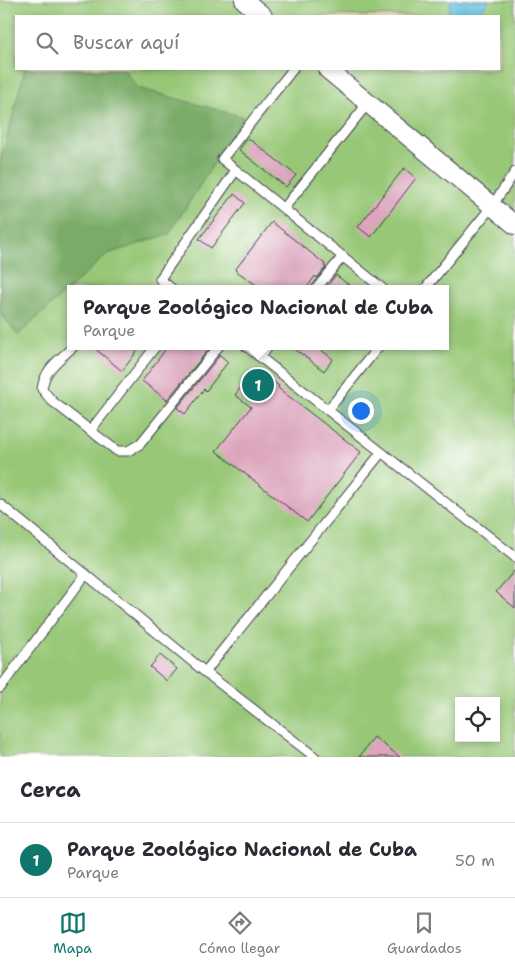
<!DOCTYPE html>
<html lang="es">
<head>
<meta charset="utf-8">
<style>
  body { margin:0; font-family:"Shantell Sans",sans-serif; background:#f2f2f3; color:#2b2b33 }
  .controls { position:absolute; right:15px; bottom:15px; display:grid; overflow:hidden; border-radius:0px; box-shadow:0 2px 8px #0003 }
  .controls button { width:45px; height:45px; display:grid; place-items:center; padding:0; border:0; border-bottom:1px solid #e1e1e2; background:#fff; color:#2b2b33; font:25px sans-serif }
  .you { position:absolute; left:360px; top:410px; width:18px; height:18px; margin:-12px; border:4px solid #fff; border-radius:50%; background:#1a73e8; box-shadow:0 0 0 8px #1a73e833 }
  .badge { display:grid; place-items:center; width:32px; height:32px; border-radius:50%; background:#0f766e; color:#fff; font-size:16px; font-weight:700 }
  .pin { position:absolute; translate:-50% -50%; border:2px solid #fff; box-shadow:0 1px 5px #0006 }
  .popup { position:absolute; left:67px; top:285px; width:382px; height:65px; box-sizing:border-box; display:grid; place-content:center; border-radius:0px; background:#fff; filter:drop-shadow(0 1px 4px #0005); font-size:16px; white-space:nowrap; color:#7c7c81 }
  .popup b { font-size:19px; color:#2b2b33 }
  .popup::after { content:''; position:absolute; left:50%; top:100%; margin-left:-10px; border:10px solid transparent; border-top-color:#fff }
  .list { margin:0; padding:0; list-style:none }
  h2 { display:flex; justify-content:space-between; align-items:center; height:65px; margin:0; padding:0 20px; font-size:21px }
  h2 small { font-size:16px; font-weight:400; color:#7c7c81 }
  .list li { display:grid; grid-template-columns:32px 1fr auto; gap:15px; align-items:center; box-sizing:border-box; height:75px; padding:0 20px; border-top:1px solid #e1e1e2 }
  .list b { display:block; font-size:19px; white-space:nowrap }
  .list p { margin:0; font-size:16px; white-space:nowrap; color:#7c7c81 }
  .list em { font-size:16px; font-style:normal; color:#7c7c81 }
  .icon { flex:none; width:28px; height:28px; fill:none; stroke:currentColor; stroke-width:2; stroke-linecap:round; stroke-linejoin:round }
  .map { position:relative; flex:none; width:515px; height:757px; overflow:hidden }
  .search { position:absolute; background:#fff; box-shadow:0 2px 8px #0003; left:15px; right:15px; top:15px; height:55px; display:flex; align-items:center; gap:12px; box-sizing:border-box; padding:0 18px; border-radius:0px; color:#7c7c81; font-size:19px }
  .sheet { height:140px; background:#fff }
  nav { display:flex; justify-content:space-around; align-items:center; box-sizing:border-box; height:70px; border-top:1px solid #e1e1e2; background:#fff; font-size:14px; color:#7c7c81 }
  nav a { display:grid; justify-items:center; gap:2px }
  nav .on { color:#0f766e }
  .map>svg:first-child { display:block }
  .green { fill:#98c877; stroke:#5d7559; fill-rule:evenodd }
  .forest { fill:#7aac68; stroke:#4e6752 }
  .water { fill:#5cbddb; stroke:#3f708b }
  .building { fill:#dca5bc }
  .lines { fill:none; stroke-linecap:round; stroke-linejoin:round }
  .service-casing { stroke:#413e4e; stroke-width:11 }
  .minor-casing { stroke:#413e4e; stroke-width:20 }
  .service { stroke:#fff; stroke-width:9 }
  .minor { stroke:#fff; stroke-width:18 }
</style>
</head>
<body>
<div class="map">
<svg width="515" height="757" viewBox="0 0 515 757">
  <rect width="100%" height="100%" fill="#fff"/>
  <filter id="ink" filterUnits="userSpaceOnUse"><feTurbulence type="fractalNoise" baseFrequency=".02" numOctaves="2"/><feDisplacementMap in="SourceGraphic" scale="10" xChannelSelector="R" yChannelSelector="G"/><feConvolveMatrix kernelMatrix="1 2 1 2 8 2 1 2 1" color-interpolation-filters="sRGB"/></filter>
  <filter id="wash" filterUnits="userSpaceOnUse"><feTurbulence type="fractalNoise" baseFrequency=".0096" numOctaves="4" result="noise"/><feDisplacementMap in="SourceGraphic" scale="20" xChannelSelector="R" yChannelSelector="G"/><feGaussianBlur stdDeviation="1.12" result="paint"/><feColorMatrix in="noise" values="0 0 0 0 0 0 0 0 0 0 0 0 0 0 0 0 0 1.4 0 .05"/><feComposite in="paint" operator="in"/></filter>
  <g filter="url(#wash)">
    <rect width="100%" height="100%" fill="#f0debd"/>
    <!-- green -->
    <path class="green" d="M0,0h515v757h-515zM16,16h483v53h-483zM70,289h376v57h-376zM459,701h37v37h-37z"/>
    <!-- forest -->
    <path class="forest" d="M25,69h99l14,19 105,29 -74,117 -62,20 -89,81 -18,-23v-148z"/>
    <!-- water -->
    <path class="water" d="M451,0h38c-13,20 -18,16 -41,16z"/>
    <g id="blocks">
      <!-- building -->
      <path class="building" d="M248,138l48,37 -10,12 -47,-37z
        M404,168l12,10 -45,59 -13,-10z
        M234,194l11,9 -34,45 -12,-9z
        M272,222l53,42 -1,2 2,1 -9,11 -2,-2 -9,13h-44l-27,-19z
        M336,275l18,14h-23l-4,-3z
        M92,346h49l-19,25z
        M168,346h40l2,2 -43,52 -25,-19z
        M291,346h25l17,13 -9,12z
        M220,355l8,7 -22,29 -2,-2 -19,25 -8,-6z
        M254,370l14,11 2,-2 9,7 -1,2 83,64 -54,70 -91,-71 35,-44 -16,-12z
        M515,570v38l-19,-16z
        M160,655l17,14 -10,12 -17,-14z
        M374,737l26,20h-41z"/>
    </g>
  </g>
  <g filter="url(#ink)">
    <use href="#blocks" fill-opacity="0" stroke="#413e4e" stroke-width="1"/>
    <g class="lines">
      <!-- service casing -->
      <g class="service-casing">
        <path id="service" d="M293,69l-71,90 161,130
          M284,208l84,-105
          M172,289l-12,-10 76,-109
          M316,289l27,-33
          M425,289l67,-83 23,-34
          M74,346c-15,14 -29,22 -32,43l10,12 65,50h11l12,-7 79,-98
          M246,346l269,211
          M260,357l8,-11
          M328,410l51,-64
          M90,431l66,-85
          M0,504l205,168 110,85
          M205,672l176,-219
          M0,688l86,-114"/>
      </g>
      <!-- minor casing -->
      <g class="minor-casing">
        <path id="minor" d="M244,0l19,16
          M327,69l188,156"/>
      </g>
      <!-- service -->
      <use href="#service" class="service"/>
      <!-- minor -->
      <use href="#minor" class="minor"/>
    </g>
  </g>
</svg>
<div class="controls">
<button><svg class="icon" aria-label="locate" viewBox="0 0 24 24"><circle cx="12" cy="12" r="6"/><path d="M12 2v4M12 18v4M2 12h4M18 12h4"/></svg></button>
</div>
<div class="you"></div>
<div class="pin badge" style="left:258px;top:385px">1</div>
<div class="popup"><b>Parque Zoológico Nacional de Cuba</b>Parque</div>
<div class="search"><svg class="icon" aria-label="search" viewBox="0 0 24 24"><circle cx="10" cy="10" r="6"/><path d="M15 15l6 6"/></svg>Buscar aquí</div>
</div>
<section class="sheet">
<h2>Cerca<small></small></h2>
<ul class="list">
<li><span class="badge">1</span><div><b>Parque Zoológico Nacional de Cuba</b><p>Parque</p></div><em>50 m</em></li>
</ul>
</section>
<nav>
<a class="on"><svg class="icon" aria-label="map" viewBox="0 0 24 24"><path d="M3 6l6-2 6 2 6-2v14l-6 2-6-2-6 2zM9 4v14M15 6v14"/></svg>Mapa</a>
<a><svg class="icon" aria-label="directions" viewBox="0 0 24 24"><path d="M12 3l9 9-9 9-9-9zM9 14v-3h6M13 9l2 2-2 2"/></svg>Cómo llegar</a>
<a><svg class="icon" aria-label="saved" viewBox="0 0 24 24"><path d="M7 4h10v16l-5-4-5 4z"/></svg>Guardados</a>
</nav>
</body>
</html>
